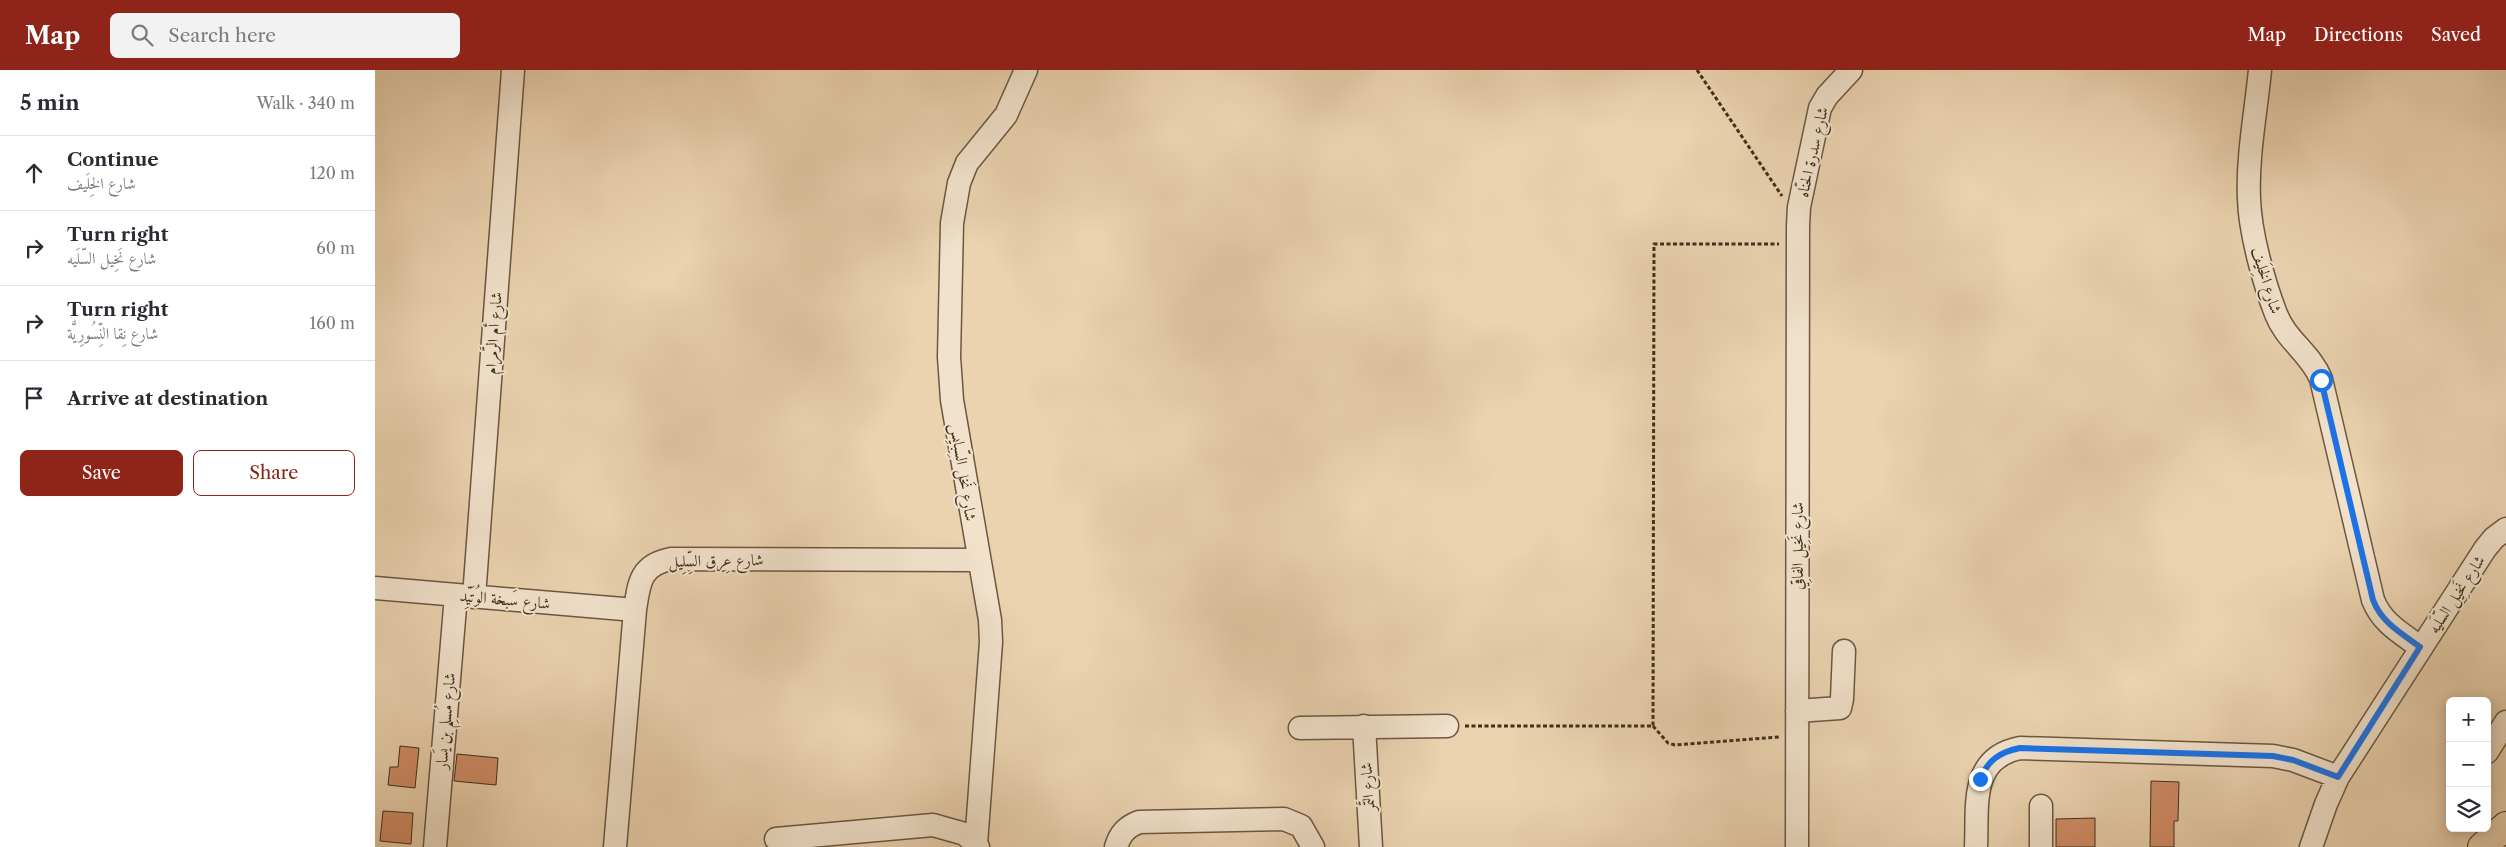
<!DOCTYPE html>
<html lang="en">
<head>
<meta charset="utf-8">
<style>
  body { margin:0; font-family:"Libre Caslon Text",Amiri,serif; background:#f2f2f3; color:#2b2b33 }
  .controls { position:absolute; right:15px; bottom:15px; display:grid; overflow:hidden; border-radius:8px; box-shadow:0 2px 12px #0003 }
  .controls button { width:45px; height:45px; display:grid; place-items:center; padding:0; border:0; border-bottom:1px solid #e1e1e2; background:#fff; color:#2b2b33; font:25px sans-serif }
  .stop { position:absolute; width:15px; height:15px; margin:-11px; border:4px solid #1a73e8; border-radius:50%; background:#fff }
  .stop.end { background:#1a73e8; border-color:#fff; box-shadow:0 1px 5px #0008 }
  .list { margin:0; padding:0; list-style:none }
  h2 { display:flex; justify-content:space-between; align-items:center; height:65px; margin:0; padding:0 20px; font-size:21px }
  h2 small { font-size:16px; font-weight:400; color:#7c7c81 }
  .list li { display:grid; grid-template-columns:32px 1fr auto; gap:15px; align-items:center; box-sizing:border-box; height:75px; padding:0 20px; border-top:1px solid #e1e1e2 }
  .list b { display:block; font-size:19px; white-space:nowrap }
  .list p { margin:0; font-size:16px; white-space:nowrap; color:#7c7c81 }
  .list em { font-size:16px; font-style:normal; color:#7c7c81 }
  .actions { display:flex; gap:10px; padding:15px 20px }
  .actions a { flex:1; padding:11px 0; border:1px solid #8f2418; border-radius:8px; text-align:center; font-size:18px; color:#8f2418 }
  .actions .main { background:#8f2418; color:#fff }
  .icon { flex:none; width:28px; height:28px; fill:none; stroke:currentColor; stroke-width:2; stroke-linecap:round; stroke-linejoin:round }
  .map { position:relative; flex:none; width:2131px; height:777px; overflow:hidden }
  header { display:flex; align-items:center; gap:30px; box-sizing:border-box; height:70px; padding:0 25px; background:#8f2418; color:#fff }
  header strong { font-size:24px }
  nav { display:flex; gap:28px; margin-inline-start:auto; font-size:18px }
  .search { width:350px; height:45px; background:#f2f2f3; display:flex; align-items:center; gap:12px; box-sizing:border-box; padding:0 18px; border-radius:8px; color:#7c7c81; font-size:19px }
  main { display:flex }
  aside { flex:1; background:#fff }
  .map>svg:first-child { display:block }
  .building { fill:#d28e68; stroke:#402f1c }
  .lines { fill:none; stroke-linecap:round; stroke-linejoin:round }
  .minor-casing { stroke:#6b5841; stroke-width:25 }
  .highway-casing { stroke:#402f1c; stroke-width:30 }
  .path { stroke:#402f1c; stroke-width:3; stroke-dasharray:4 2.5; stroke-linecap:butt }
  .minor { stroke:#f2e2cc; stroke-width:22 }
  .highway { stroke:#ebd3b0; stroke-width:28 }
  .route { stroke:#1a73e8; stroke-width:6 }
  .labels { text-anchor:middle; stroke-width:4; stroke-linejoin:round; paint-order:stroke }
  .street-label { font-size:16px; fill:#402f1c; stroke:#f2e2cc }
</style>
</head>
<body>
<header>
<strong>Map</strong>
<div class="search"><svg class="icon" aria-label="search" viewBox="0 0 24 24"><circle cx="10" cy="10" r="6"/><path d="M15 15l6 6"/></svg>Search here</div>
<nav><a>Map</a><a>Directions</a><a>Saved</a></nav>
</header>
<main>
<aside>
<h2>5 min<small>Walk · 340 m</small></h2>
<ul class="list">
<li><svg class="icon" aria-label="ahead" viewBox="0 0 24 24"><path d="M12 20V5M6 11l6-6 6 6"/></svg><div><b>Continue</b><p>شارع الخِلَيف</p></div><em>120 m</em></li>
<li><svg class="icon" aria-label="right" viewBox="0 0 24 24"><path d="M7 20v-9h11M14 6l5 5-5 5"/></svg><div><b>Turn right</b><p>شارع نَخِيل السّلَيه</p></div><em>60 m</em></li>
<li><svg class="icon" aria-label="right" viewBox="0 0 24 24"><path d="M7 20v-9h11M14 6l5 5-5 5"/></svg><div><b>Turn right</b><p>شارع نِقا النِّسُورِيَّة</p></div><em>160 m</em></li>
<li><svg class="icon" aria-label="arrive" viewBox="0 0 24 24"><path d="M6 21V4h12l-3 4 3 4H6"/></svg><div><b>Arrive at destination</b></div></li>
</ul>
<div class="actions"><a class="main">Save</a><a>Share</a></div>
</aside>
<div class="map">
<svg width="2131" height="777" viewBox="0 0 2131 777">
  <rect width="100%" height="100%" fill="#ebd3b0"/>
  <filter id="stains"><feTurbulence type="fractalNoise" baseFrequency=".004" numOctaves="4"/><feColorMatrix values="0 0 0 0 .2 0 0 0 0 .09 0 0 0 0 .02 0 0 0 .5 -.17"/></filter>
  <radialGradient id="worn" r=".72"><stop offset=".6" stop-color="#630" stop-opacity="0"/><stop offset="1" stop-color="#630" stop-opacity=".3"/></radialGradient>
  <!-- building -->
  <path class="building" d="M25,676l19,2 -4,40 -27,-3 2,-18h8z
    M82,684l41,4 -2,27 -42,-4z
    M1776,711l28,1 -1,39h-4v26h-24z
    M8,741l30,2 -2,31 -31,-3z
    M1720,748v29h-39v-28z"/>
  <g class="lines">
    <!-- minor casing -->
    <g class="minor-casing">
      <path id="minor" d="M1885,0c-4,42 -13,87 -11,129 1,34 15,84 27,115 10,26 35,40 45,65l52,221c9,23 28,33 47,47
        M0,518l260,22
        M99,527l39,-527
        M1422,641l43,-3 2,-9 2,-48
        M989,656l7,121
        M925,658l147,-2
        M2112,682l19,-30
        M401,769l157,-14 32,9 13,13
        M601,774l15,-202 -1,-22 -38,-220 -3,-43 3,-134 7,-40 8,-20 39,-48 20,-45
        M60,777l21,-252
        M240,777l20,-237c4,-27 5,-45 36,-51l307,1
        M741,777c4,-13 10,-20 23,-25l145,-3 17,7 12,21
        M1422,777l1,-621 1,-19 21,-99 7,-12 24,-26
        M1601,777c2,-41 -7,-89 44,-99l253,8 20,4 45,17
        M1666,777v-41
        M1936,777l15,-43 12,-27 147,-228 9,-11 12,-9"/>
    </g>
    <!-- highway casing -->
    <g class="highway-casing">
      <path id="highway" d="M2107,777l24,-21"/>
    </g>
    <!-- path -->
    <path class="path" d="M1322,0l85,126
      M1090,656h188l1,-482h125
      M1278,656l15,17 7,2 104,-8"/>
    <!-- minor -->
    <use href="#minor" class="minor"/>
    <!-- highway -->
    <use href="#highway" class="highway"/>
  </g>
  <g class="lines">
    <!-- route -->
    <path class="route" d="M1605,709c8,-19 20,-27 40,-31l253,8 20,4 45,17 82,-130c-19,-14 -38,-24 -47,-47l-52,-220"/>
  </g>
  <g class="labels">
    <!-- street labels -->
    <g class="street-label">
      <text transform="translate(1437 82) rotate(-77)" y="6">شارع سدرة الحنّاه</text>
      <text transform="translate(1892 210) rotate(73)" y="6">شارع الخِلَيف</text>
      <text transform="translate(118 263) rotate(-86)" y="6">شارع أم الرَّمرام</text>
      <text transform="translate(589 402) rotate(81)" y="6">شارع نَخل السِّبايِس</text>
      <text transform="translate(1422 476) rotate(-90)" y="6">شارع نَخِيل الفاقِي</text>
      <text transform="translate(341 490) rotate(-1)" y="6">شارع عِرق السِّلِيل</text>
      <text transform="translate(2081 524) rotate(-57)" y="6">شارع نَخِيل السّلَيه</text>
      <text transform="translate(130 529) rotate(5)" y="6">شارع سَبخة الوُتَيِّد</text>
      <text transform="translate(70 651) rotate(-85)" y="6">شارع مُسلِم بن يَسار</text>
      <text transform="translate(992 717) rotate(-94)" y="6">شارع التَّمر</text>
    </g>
  </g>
  <rect width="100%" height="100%" filter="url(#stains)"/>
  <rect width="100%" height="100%" fill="url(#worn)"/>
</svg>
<div class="controls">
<button>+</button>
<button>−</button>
<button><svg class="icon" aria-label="layers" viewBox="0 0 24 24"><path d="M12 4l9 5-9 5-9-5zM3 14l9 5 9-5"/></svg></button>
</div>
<div class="stop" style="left:1946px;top:310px"></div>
<div class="stop end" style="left:1605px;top:709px"></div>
</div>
</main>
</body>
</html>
